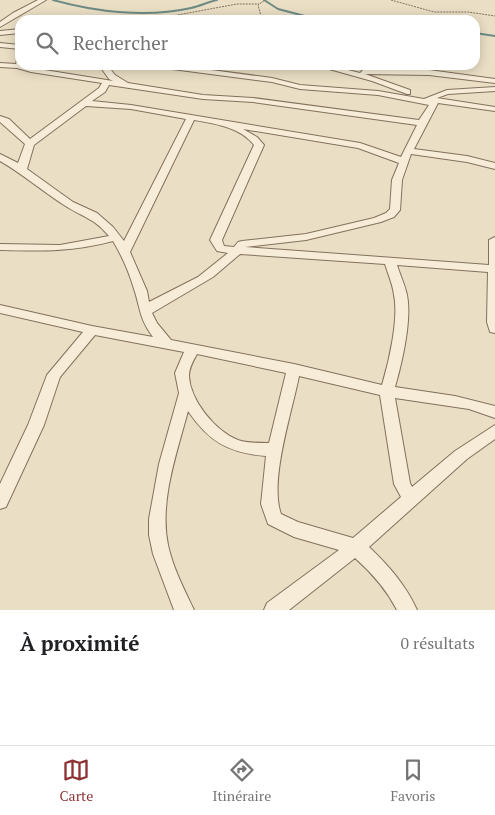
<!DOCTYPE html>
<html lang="fr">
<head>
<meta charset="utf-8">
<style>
  body { margin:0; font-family:"PT Serif",serif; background:#f2f2f2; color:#202124 }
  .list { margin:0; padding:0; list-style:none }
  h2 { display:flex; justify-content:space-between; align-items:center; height:65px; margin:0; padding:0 20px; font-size:21px }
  h2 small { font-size:16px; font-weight:400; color:#757577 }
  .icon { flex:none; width:28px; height:28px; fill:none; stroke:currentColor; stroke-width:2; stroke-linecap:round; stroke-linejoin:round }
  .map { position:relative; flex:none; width:495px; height:610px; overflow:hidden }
  .search { position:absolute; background:#fff; box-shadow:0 2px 12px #0003; left:15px; right:15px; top:15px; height:55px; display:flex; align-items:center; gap:12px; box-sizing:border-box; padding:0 18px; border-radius:15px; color:#757577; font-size:19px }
  .sheet { height:135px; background:#fff }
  nav { display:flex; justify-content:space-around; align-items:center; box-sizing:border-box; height:70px; border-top:1px solid #e0e0e0; background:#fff; font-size:14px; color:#757577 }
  nav a { display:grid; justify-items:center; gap:2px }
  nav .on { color:#8d3234 }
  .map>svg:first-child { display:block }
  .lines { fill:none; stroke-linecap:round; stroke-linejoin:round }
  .stream { stroke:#6e8b84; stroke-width:2 }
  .street-casing { stroke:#83715d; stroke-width:2 }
  .path { stroke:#83715d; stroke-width:1; stroke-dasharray:2 1; stroke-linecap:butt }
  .street { fill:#f6ecd8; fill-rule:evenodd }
</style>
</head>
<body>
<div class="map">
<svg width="495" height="610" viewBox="0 0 495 610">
  <rect width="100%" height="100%" fill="#eadfc5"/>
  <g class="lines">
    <!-- stream -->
    <path class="stream" d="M53,0c43,12 94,18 138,8 9,-2 17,-6 26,-8
      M264,0l14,9 42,11
      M402,20h17
      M475,33l20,3"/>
    <!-- street casing -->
    <g class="street-casing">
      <path id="street" d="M38,0h8l-46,27v-5l13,-9z
        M20,29v4l-20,2v-4z
        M0,43l20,2v4l-20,-2z
        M17,60h3v5l12,3 81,13 -4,-2 -10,-14h8l8,10 13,8 75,12 50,3 166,22 10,-15 -51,-10 -78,-6 -28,-7 -115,-15 -4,-2h21l98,13 28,7 78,6 46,8 23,-9 48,-3v4l-47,3 -11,4 58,9v4l-57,-8 -24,46 53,7 28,7v6l-28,-7 -56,-8 -9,26 -2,30 -6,7 -13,5 -75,18 -61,7 244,18v-25l6,-3v96l-5,-1 -3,-10 1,-50 -91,-7c3,10 8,20 10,30 5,25 -5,68 -12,92l60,9 40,10v12l-26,-9 -74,-11 15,85 2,4 43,-36 40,-26v14l-28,20 -98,88c20,19 36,37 48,63h-20c-11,-21 -24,-36 -42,-52l-66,52h-25l3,-7 72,-53 -45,-13 -26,-13 -7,-20 5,-48c-37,-3 -57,-14 -78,-45 -11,42 -29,90 -20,134 5,23 16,44 26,65h-20l-21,-56 -4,-19v-16l10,-55 20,-71 -4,-20 9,-21 -89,-17 -35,42 -16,48 -38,82 -6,2v-25l28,-59 19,-50 36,-43 -83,-19v-8l92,21 61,11c-14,-19 -12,-27 -19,-48 -5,-17 -12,-33 -21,-48 -41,11 -71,10 -113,9v-6l60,1 49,-9c-16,-19 -27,-19 -45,-31 -22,-14 -41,-31 -64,-44v-7l18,9 7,-19 -25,-22v-6l9,3 21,20 69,-51 3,-5 -71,-11 -14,-4 -17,-1v-4l16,1zM109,85l94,14 50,3 164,23 -16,32 -41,-14 -229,-38 -39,-4 13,-9zM86,106l45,3 55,10 -62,122 -11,-14 -16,-14 -24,-11 -46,-33 7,-24zM194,120c22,4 46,7 60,25l-44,95 7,11 11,2 -30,24 -49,25 -2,-11 -17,-39zM243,129l115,19 41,15 -7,17 -2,29 -4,4 -12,5 -68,16 -64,7 -4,1 -4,5 -10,-1 -2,-6 42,-95 -7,-8zM240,254l145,10c3,10 8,21 9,31 5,23 -5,67 -12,90l-88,-21 -123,-24 -14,-17 -5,-10 61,-36zM197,354l89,19 -17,70c-10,0 -22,0 -31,-3 -23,-9 -48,-40 -49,-64 0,-8 4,-15 8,-22zM299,376l81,19 14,89 7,13 -48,41 -55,-16 -17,-8c-12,-33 11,-102 18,-138z
        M315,65h13l32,8 3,-3h66l66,9v4l-66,-8 -64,-1 45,16v4h-3l-35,-13z"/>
    </g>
    <!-- path -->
    <path class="path" d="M391,0l43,12h34l27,4
      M121,20l51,-4 65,-12h22
      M262,20l-4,-15 7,-5"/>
    <!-- street -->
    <use href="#street" class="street"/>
  </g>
</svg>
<div class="search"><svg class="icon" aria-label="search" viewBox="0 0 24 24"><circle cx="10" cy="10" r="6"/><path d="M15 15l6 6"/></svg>Rechercher</div>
</div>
<section class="sheet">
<h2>À proximité<small>0 résultats</small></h2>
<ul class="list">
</ul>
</section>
<nav>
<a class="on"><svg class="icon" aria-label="map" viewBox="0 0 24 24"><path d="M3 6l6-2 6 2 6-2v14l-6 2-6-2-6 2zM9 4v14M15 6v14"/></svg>Carte</a>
<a><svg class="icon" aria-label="directions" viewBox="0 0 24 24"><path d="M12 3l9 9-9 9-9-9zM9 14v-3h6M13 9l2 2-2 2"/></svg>Itinéraire</a>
<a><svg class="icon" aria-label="saved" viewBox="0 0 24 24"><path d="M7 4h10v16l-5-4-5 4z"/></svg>Favoris</a>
</nav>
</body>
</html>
